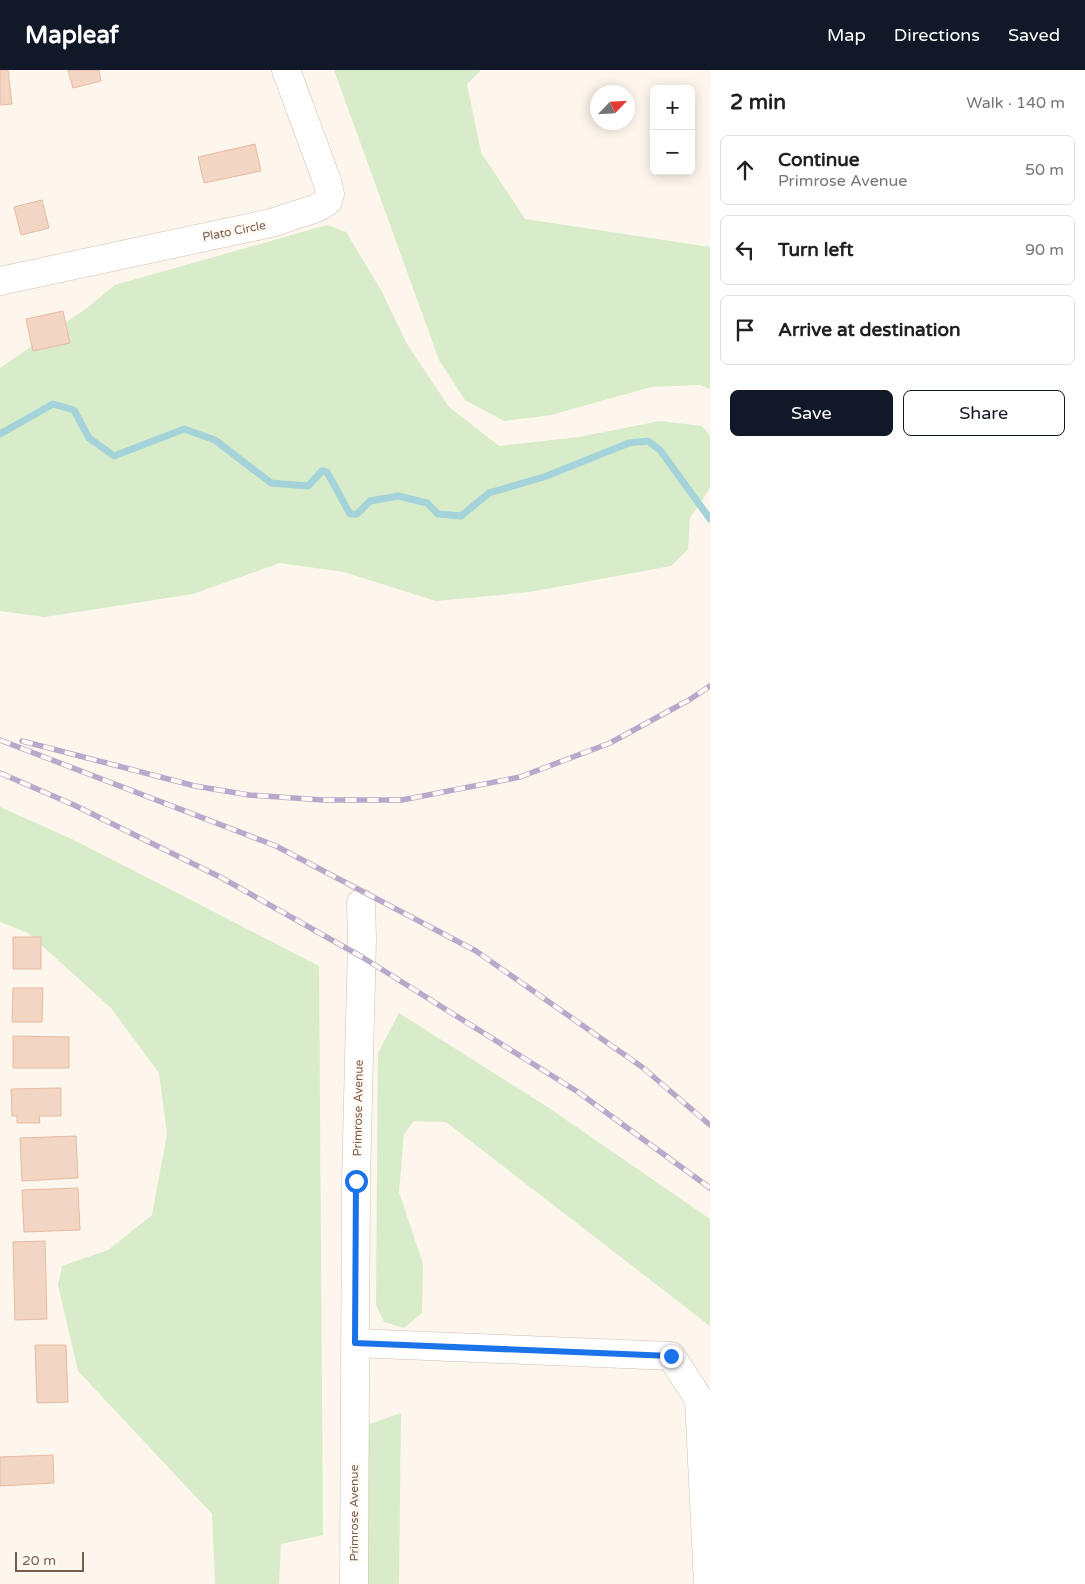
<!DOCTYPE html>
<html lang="en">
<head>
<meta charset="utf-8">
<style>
  body { margin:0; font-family:"Varela Round",sans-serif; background:#f2f2f2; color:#202124 }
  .controls { position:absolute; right:15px; top:15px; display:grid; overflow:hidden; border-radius:8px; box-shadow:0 2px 12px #0003 }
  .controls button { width:45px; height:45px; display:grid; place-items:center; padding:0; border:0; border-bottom:1px solid #e0e0e0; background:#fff; color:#202124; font:25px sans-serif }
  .compass { position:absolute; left:590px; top:15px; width:45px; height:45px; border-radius:50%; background:#fff; box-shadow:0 2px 12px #0003; rotate:65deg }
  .scale { position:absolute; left:15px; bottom:12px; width:69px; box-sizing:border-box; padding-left:5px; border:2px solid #7a5c4d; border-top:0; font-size:14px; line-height:18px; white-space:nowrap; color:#7a5c4d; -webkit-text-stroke:4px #fffaf3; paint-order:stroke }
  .stop { position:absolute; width:15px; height:15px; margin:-11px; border:4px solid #1a73e8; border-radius:50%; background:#fff }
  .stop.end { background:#1a73e8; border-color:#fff; box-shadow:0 1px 5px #0008 }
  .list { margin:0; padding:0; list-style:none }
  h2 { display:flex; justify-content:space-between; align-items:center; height:65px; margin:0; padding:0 20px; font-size:21px }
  h2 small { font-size:16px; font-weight:400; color:#757577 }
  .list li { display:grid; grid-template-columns:32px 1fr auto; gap:15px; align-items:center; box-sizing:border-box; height:70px; margin:0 10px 10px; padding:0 10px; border:1px solid #e0e0e0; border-radius:8px }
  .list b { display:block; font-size:19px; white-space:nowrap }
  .list p { margin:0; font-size:16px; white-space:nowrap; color:#757577 }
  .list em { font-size:16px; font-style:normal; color:#757577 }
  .actions { display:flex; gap:10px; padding:15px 20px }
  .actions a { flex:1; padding:11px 0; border:1px solid #111827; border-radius:8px; text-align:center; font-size:18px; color:#111827 }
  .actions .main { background:#111827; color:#fff }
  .icon { flex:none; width:28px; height:28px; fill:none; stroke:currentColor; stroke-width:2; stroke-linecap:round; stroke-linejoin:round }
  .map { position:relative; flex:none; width:710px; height:1514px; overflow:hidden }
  header { display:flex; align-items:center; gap:30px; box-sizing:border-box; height:70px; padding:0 25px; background:#111827; color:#fff }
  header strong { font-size:24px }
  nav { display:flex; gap:28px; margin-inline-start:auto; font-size:18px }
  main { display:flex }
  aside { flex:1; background:#fff }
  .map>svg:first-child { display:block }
  .green { fill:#d8ecc9 }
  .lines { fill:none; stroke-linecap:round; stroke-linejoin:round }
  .stream { stroke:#a5d3da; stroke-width:7 }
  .building { fill:#f3d5c3; stroke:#e6bba3 }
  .minor-casing { stroke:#d1beb0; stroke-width:29 }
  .minor { stroke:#fff; stroke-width:28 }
  .rail-casing { stroke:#b9a8c9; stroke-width:5.5 }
  .rail { stroke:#fffaf3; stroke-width:4; stroke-dasharray:11; stroke-linecap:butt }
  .route { stroke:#1a73e8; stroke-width:6 }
  .labels { text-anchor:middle; stroke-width:5; stroke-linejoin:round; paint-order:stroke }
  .street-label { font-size:12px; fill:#7a5c4d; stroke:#fffaf3 }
</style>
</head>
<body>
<header>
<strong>Mapleaf</strong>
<nav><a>Map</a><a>Directions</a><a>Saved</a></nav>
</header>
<main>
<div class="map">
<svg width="710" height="1514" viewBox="0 0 710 1514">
  <rect width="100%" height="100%" fill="#fdf6ec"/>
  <!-- green -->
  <path class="green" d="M334,0h147l-14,14 14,68 44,67 185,28v142l-10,-4 -49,2 -100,28 -47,6 -39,-21 -26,-40z
    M327,155l19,7 35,58 26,54 42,63 50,39 80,-9 81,-16 42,5 8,10v52l-20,30 -2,31 -17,17 -141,26 -94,9 -92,-29 -64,-9 -87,31 -148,23 -45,-6v-243l87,-60 28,-23z
    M0,737l74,33 245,126 4,569 -42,9 -2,40h-64l-3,-70 -134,-143 -20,-86 4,-19 46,-16 44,-35 15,-81 -8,-61 -48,-65 -83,-75 -28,-11z
    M399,943l150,95 161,111v107l-264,-204 -32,-1 -10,13 -5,58 24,72 -1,49 -18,15 -20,-6 -8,-17 2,-252z
    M401,1343l-2,171h-33l3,-160z"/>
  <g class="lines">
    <!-- stream -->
    <path class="stream" d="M0,364l53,-30 21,6 15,28 25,18 70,-27 31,11 56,43 37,3 14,-15 5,1 23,42h7l13,-13 28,-5 29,7 11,11 23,2 28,-23 55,-16 85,-34 19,-2 12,9 50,69"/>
  </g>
  <!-- building -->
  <path class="building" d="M0,0h8l4,34 -12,1z
    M68,0h31l2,11 -28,7z
    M255,74l6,27 -57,12 -6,-26z
    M42,130l7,28 -28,7 -7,-28z
    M63,241l7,32 -37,8 -7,-32z
    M13,867h28v32h-28z
    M13,918h30l-1,34h-30z
    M13,966l56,1v31h-56z
    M61,1018v28h-22l1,7h-23v-7h-5l-1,-27z
    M76,1066l2,42 -56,3 -2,-43z
    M78,1118l2,42 -56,2 -2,-42z
    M45,1171l2,78 -32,1 -2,-78z
    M35,1275h31l2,57 -31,1z
    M53,1385l1,28 -54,3v-29z"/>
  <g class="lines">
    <!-- minor casing -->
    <g class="minor-casing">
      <path id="minor" d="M0,211l271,-58 46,-15 11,-7 2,-7 -2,-10 -42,-114
        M355,1273l316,13 28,43 9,185
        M354,1514l2,-403 6,-242 -1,-36"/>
    </g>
    <!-- minor -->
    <use href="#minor" class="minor"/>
    <!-- rail casing -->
    <g class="rail-casing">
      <path id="rail" d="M0,670l276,106 200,105 166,116 68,58
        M22,671l173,45 54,9 74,5h79l118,-23 90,-34 79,-43 21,-14
        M0,703l74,32 148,73 140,79 216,135 132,96"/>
    </g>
    <!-- rail -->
    <use href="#rail" class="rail"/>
  </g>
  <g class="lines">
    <!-- route -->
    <path class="route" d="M356,1111l-1,162 316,13"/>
  </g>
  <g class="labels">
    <!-- street labels -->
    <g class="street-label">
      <text transform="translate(234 161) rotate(-11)" y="4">Plato Circle</text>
      <text transform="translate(358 1038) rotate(-89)" y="4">Primrose Avenue</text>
      <text transform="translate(354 1443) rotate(-90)" y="4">Primrose Avenue</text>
    </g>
  </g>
</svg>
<div class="controls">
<button>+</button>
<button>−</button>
</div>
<svg class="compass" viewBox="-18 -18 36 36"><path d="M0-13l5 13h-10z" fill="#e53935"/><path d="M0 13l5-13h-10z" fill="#757577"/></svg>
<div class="scale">20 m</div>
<div class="stop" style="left:356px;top:1111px"></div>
<div class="stop end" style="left:671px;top:1286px"></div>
</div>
<aside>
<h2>2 min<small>Walk · 140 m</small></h2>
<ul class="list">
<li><svg class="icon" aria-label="ahead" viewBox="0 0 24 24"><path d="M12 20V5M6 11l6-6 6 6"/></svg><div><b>Continue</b><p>Primrose Avenue</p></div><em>50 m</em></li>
<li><svg class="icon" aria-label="left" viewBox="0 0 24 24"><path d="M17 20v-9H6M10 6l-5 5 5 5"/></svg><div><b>Turn left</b></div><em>90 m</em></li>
<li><svg class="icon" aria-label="arrive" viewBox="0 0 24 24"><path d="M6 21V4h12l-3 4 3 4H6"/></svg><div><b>Arrive at destination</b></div></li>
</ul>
<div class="actions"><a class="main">Save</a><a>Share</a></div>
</aside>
</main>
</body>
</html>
